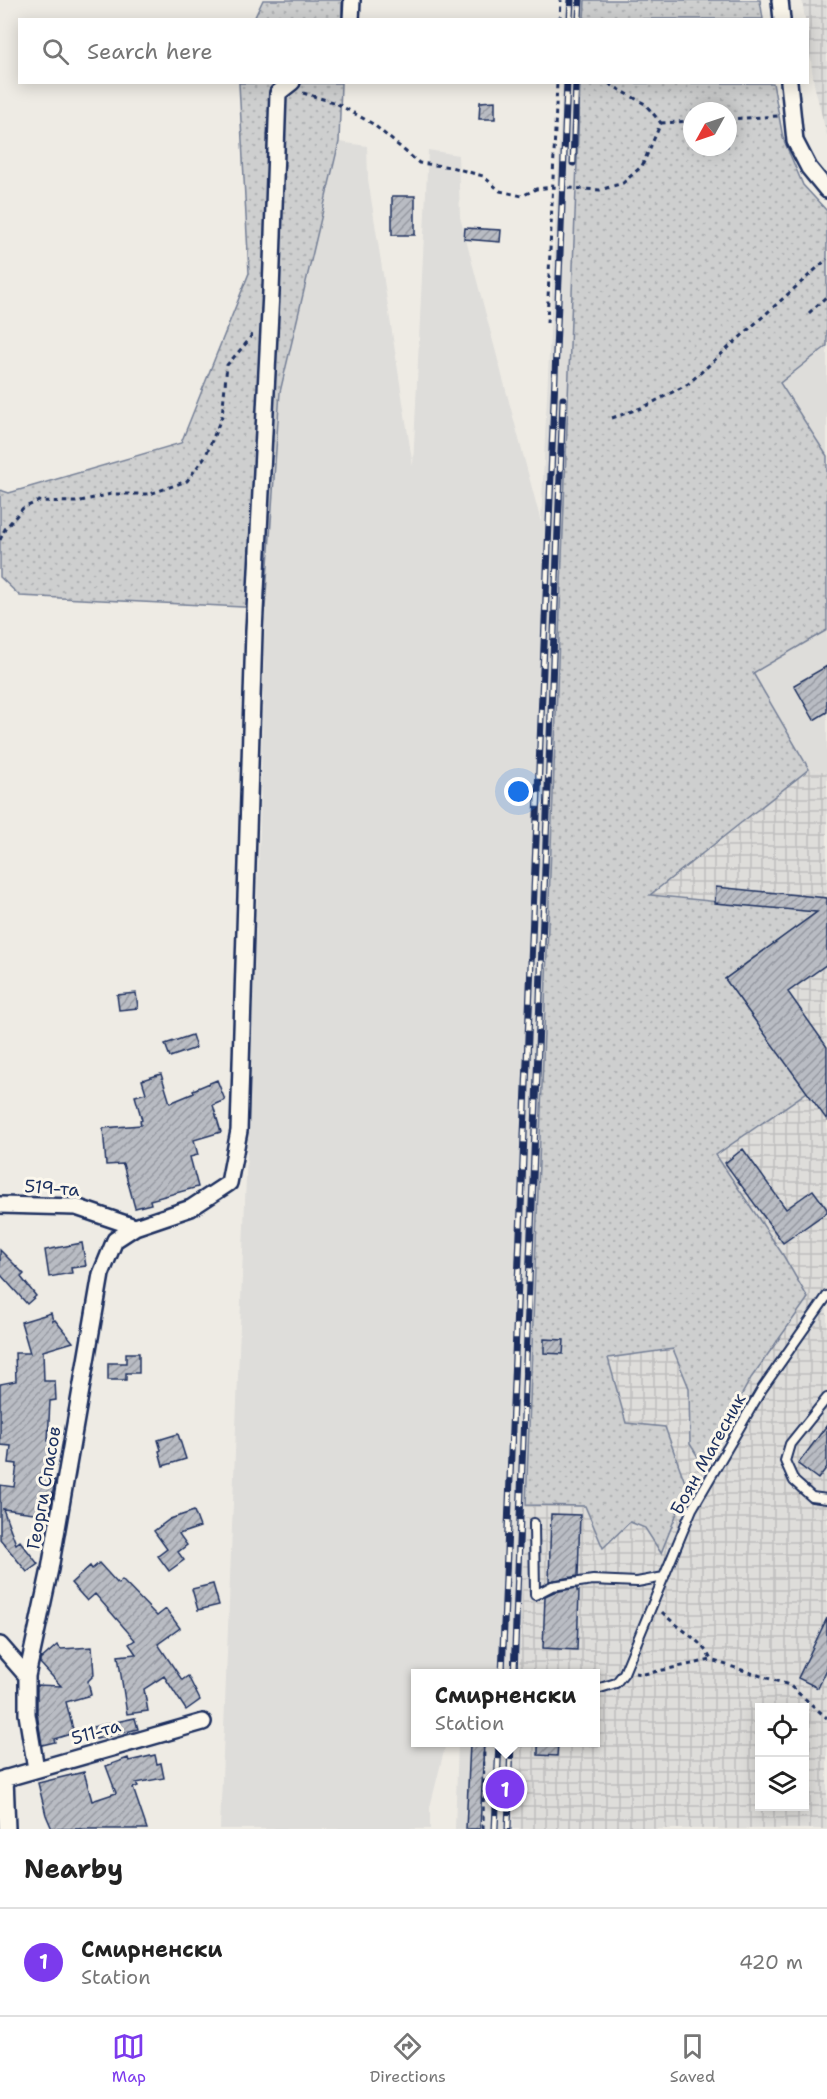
<!DOCTYPE html>
<html lang="en">
<head>
<meta charset="utf-8">
<style>
  body { margin:0; font-family:"Shantell Sans",sans-serif; background:#f6f6f6; color:#222 }
  .controls { position:absolute; right:18px; bottom:18px; display:grid; overflow:hidden; border-radius:0px; box-shadow:0 3px 15px #0003 }
  .controls button { width:54px; height:54px; display:grid; place-items:center; padding:0; border:0; border-bottom:2px solid #e0e0e0; background:#fff; color:#222; font:30px sans-serif }
  .compass { position:absolute; left:683px; top:102px; width:54px; height:54px; border-radius:50%; background:#fff; box-shadow:0 3px 15px #0003; rotate:230deg }
  .you { position:absolute; left:519px; top:792px; width:21px; height:21px; margin:-15px; border:4px solid #fff; border-radius:50%; background:#1a73e8; box-shadow:0 0 0 9px #1a73e833 }
  .badge { display:grid; place-items:center; width:39px; height:39px; border-radius:50%; background:#7c3aed; color:#fff; font-size:20px; font-weight:700 }
  .pin { position:absolute; translate:-50% -50%; border:3px solid #fff; box-shadow:0 2px 6px #0006 }
  .popup { position:absolute; left:411px; top:1669px; width:189px; height:78px; box-sizing:border-box; display:grid; place-content:center; border-radius:0px; background:#fff; filter:drop-shadow(0 2px 4px #0005); font-size:20px; white-space:nowrap; color:#767676 }
  .popup b { font-size:22px; color:#222 }
  .popup::after { content:''; position:absolute; left:50%; top:100%; margin-left:-12px; border:12px solid transparent; border-top-color:#fff }
  .list { margin:0; padding:0; list-style:none }
  h2 { display:flex; justify-content:space-between; align-items:center; height:78px; margin:0; padding:0 24px; font-size:26px }
  h2 small { font-size:20px; font-weight:400; color:#767676 }
  .list li { display:grid; grid-template-columns:39px 1fr auto; gap:18px; align-items:center; box-sizing:border-box; height:108px; padding:0 24px; border-top:2px solid #e0e0e0 }
  .list b { display:block; font-size:22px; white-space:nowrap }
  .list p { margin:0; font-size:20px; white-space:nowrap; color:#767676 }
  .list em { font-size:20px; font-style:normal; color:#767676 }
  .icon { flex:none; width:33px; height:33px; fill:none; stroke:currentColor; stroke-width:2; stroke-linecap:round; stroke-linejoin:round }
  .map { position:relative; flex:none; width:827px; height:1829px; overflow:hidden }
  .search { position:absolute; background:#fff; box-shadow:0 3px 15px #0003; left:18px; right:18px; top:18px; height:66px; display:flex; align-items:center; gap:15px; box-sizing:border-box; padding:0 21px; border-radius:0px; color:#767676; font-size:22px }
  .sheet { height:186px; background:#fff }
  nav { display:flex; justify-content:space-around; align-items:center; box-sizing:border-box; height:84px; border-top:2px solid #e0e0e0; background:#fff; font-size:16px; color:#767676 }
  nav a { display:grid; justify-items:center; gap:3px }
  nav .on { color:#7c3aed }
  .map>svg:first-child { display:block }
  .built { fill:#deddda }
  .industrial { fill:url(#industrial-grid); fill-rule:evenodd }
  .grass { fill:url(#grass-dots); stroke:#747f96; stroke-width:1.5; fill-rule:evenodd }
  .building { fill:url(#building-hatch); stroke:#1b2f5e; stroke-width:1.5 }
  .lines { fill:none; stroke-linecap:round; stroke-linejoin:round }
  .lane-casing { stroke:#1b2f5e; stroke-width:12 }
  .street-casing { stroke:#1b2f5e; stroke-width:20 }
  .path { stroke:#1b2f5e; stroke-width:3; stroke-dasharray:4.5 4.5; stroke-linecap:butt }
  .lane { stroke:#fbf7ec; stroke-width:8 }
  .street { stroke:#fbf7ec; stroke-width:15 }
  .rail-casing { stroke:#1b2f5e; stroke-width:7 }
  .rail { stroke:#fbf7ec; stroke-width:4.5; stroke-dasharray:14; stroke-linecap:butt }
  .labels { text-anchor:middle; stroke-width:6; stroke-linejoin:round; paint-order:stroke }
  .street-label { font-size:18px; fill:#1b2f5e; stroke:#fbf7ec }
</style>
</head>
<body>
<div class="map">
<svg width="827" height="1829" viewBox="0 0 827 1829">
  <defs>
    <pattern id="industrial-grid" width="8" height="8" patternUnits="userSpaceOnUse" patternTransform="scale(1.5)"><rect width="8" height="8" fill="#deddda"/><path d="M0 4h8M4 0v8" fill="none" stroke="#bebebe"/></pattern>
    <pattern id="grass-dots" width="8" height="8" patternUnits="userSpaceOnUse" patternTransform="scale(1.5)"><rect width="8" height="8" fill="#cecfcf"/><path d="M2 2h.1M6 6h.1" fill="none" stroke="#b0b2b4" stroke-width="1.8" stroke-linecap="round"/></pattern>
    <pattern id="building-hatch" width="6" height="6" patternUnits="userSpaceOnUse" patternTransform="scale(1.5)"><rect width="6" height="6" fill="#b9bcc3"/><path d="M-1 1l2-2M0 6l6-6M5 7l2-2" fill="none" stroke="#9699a2"/></pattern>
  </defs>
  <rect width="100%" height="100%" fill="#eeebe4"/>
  <filter id="ink" filterUnits="userSpaceOnUse"><feTurbulence type="fractalNoise" baseFrequency=".0167" numOctaves="2"/><feDisplacementMap in="SourceGraphic" scale="12" xChannelSelector="R" yChannelSelector="G"/><feConvolveMatrix kernelMatrix="1 2 1 2 8 2 1 2 1" color-interpolation-filters="sRGB"/></filter>
  <g filter="url(#ink)">
    <!-- built -->
    <path class="built" d="M566,0h19l-1,19 -19,1z
      M562,83h18l-61,1590 -104,1v68l31,1 -16,64v22h-210l40,-1005 5,-216 15,-216 59,-250 28,4 1,33 45,287 15,-316 30,5 2,62 81,305z
      M827,346v110l-47,-73z
      M827,630v142l-18,-3 -56,-97z
      M458,1743h58l-3,86h-58z"/>
    <!-- industrial -->
    <path class="industrial" d="M802,0h25v136l-13,-52 -6,-45v-19l-3,-1z
      M809,769l18,3v1057h-314l3,-86 79,-1v-68l-76,-1 13,-341 276,-34 -25,-43 -68,-100 56,-38 -46,-138 91,-67 -167,-16zM760,1708h44v98h-44z"/>
    <!-- grass -->
    <path class="grass" d="M263,0h79v19h-88z
      M585,0h175l3,19h-179z
      M239,83h102l-2,59 -59,250 -15,216 -245,-12 -20,-19v-87l9,3 172,-50 68,-170z
      M580,83h193l10,55 20,47 24,26v135l-47,37 47,73v174l-74,43 56,96 -159,126 167,17 -92,67 82,113 -91,63 67,100 25,43 -57,80 -48,87 -13,-21 -1,-56 -16,-39 -65,9 18,65 39,4 22,61 -26,65 -16,-25 -15,-6 -27,26 -18,-42 -59,-1zM692,111h36v36h-36z"/>
    <!-- building -->
    <path class="building" d="M495,101v18h-16l1,-17z
      M392,196h23v39h-23z
      M465,228l36,2 -1,12 -36,-3z
      M827,666v46l-13,8 -20,-35z
      M716,887l111,11v66l-39,28 39,55v73l-102,-141 92,-67 -102,-9z
      M136,993l2,15 -19,2 -2,-15z
      M192,1035l4,13 -26,9 -5,-13z
      M161,1074l9,29 24,-10 -1,-3 24,-10 8,20 -12,5 8,27 -27,8 4,15 -8,2 8,30 -48,13 1,4 -16,4 -12,-44 -17,1 -3,-37 38,-3 -1,-4 2,-1 -7,-24 11,-3 -4,-13z
      M743,1149l43,60 27,-19 14,19v3l-44,31 -58,-80z
      M82,1243l4,23 -15,2 1,5 -23,4 -4,-27z
      M0,1250l24,24 -3,3 15,19 -9,8 -27,-30z
      M51,1313l2,8 2,-1 18,22 -30,9 1,30h11l1,19 -6,1 -2,40h6l-5,39h6l-6,35 -46,-6 13,35 4,-3 18,23 -11,8 -27,-33v-54l14,2 3,-23 -8,-1 2,-17 -11,-1v-61l16,-3 -1,-28h15l-9,-31z
      M544,1339l20,1 -1,14 -19,-1z
      M126,1353h13v20h-13v7h-18v-17h18z
      M827,1425v42l-9,12 -20,-15z
      M178,1434l8,25 -23,7 -4,-15 2,-1 -3,-10z
      M194,1511l6,16 -21,7 8,11 -9,7 6,8 -15,11 -11,-15 9,-7 -13,-18 16,-12z
      M551,1514l29,1 -2,61 -29,5z
      M99,1563l19,21 4,-4 35,36 9,-7 14,19 -22,16 24,36 6,-4 12,24 -14,10 -22,-34 -20,13 4,22 -21,3 -9,-58 18,-2 -7,-10 6,-4 -40,-46 -8,7 -16,-18 19,-17 2,3z
      M213,1584l6,21 -21,5 -6,-21z
      M577,1588v3h2l-2,59 -34,-2 2,-52 9,-4z
      M827,1618v51l-9,19 -20,-10z
      M57,1645l4,4 31,-2 2,28 -6,6 3,14 -25,7 8,31 -20,6 1,3 -13,3 -5,-32v-28l24,1 -21,-23v-3z
      M135,1718l3,11 -42,10 -4,-12z
      M470,1743h14l-4,86h-14z
      M538,1743h20l-1,13 -19,-1z
      M155,1755l2,9 4,-1 3,15 -28,5 2,3 -5,2 14,41h-95l-6,-14 -8,-32 46,-11 8,29 24,-8 -10,-27 22,-8 1,3z"/>
    <g class="lines">
      <!-- lane casing -->
      <g class="lane-casing">
        <path id="lane" d="M827,1398l-37,46 -5,17 9,20 18,16 15,2
          M534,1523l1,72 17,-9 41,-6 44,2 27,-5
          M595,1688l2,1 19,-6 8,-10 68,-164 70,-120 65,-93"/>
      </g>
      <!-- street casing -->
      <g class="street-casing">
        <path id="street" d="M780,0l2,20
          M351,20l1,-20
          M789,82l6,59 14,27 18,22
          M0,1205l76,2 59,20
          M0,1645l27,31
          M36,1769l-9,-55v-38l23,-107 51,-295 14,-34 20,-13 56,-19 38,-25 10,-52 15,-500 17,-339 7,-199 14,-11
          M5,1778l2,51
          M0,1780l203,-58"/>
      </g>
      <!-- path -->
      <path class="path" d="M560,20l1,-20
        M303,93l33,10 37,21 46,39 32,4 32,9 17,15 22,5 14,-7 17,-2 47,3 23,-7 19,-17 19,-43 -16,-19 -39,-22
        M728,119l51,-3
        M661,123l31,-2
        M809,313l18,-17
        M547,323l10,-241
        M612,418l32,-11 44,-23 139,-125
        M0,540l5,-11 18,-21 16,-7 37,1 35,-8h39l37,-13 19,-26 16,-39 5,-51 22,-25 4,-8
        M662,1612c16,17 40,27 49,48
        M635,1673l9,1 67,-14 78,25 38,33
        M483,1829l1,-87"/>
      <!-- lane -->
      <use href="#lane" class="lane"/>
      <!-- street -->
      <use href="#street" class="street"/>
      <!-- rail casing -->
      <g class="rail-casing">
        <path id="rail" d="M570,20l1,-20
          M579,20l1,-20
          M573,163l3,-81
          M502,1674l65,-1592
          M514,1674l49,-1275
          M495,1829l4,-87
          M508,1829l3,-87"/>
      </g>
      <!-- rail -->
      <use href="#rail" class="rail"/>
    </g>
  </g>
  <g class="labels">
    <!-- street labels -->
    <g class="street-label">
      <text transform="translate(52 1188) rotate(4)" y="6">519-та</text>
      <text transform="translate(708 1454) rotate(-61)" y="6">Боян Магесник</text>
      <text transform="translate(44 1488) rotate(-80)" y="6">Георги Спасов</text>
      <text transform="translate(96 1732) rotate(-16)" y="6">511-та</text>
    </g>
  </g>
</svg>
<div class="controls">
<button><svg class="icon" aria-label="locate" viewBox="0 0 24 24"><circle cx="12" cy="12" r="6"/><path d="M12 2v4M12 18v4M2 12h4M18 12h4"/></svg></button>
<button><svg class="icon" aria-label="layers" viewBox="0 0 24 24"><path d="M12 4l9 5-9 5-9-5zM3 14l9 5 9-5"/></svg></button>
</div>
<svg class="compass" viewBox="-18 -18 36 36"><path d="M0-13l5 13h-10z" fill="#e53935"/><path d="M0 13l5-13h-10z" fill="#767676"/></svg>
<div class="you"></div>
<div class="pin badge" style="left:505px;top:1789px">1</div>
<div class="popup"><b>Смирненски</b>Station</div>
<div class="search"><svg class="icon" aria-label="search" viewBox="0 0 24 24"><circle cx="10" cy="10" r="6"/><path d="M15 15l6 6"/></svg>Search here</div>
</div>
<section class="sheet">
<h2>Nearby<small></small></h2>
<ul class="list">
<li><span class="badge">1</span><div><b>Смирненски</b><p>Station</p></div><em>420 m</em></li>
</ul>
</section>
<nav>
<a class="on"><svg class="icon" aria-label="map" viewBox="0 0 24 24"><path d="M3 6l6-2 6 2 6-2v14l-6 2-6-2-6 2zM9 4v14M15 6v14"/></svg>Map</a>
<a><svg class="icon" aria-label="directions" viewBox="0 0 24 24"><path d="M12 3l9 9-9 9-9-9zM9 14v-3h6M13 9l2 2-2 2"/></svg>Directions</a>
<a><svg class="icon" aria-label="saved" viewBox="0 0 24 24"><path d="M7 4h10v16l-5-4-5 4z"/></svg>Saved</a>
</nav>
</body>
</html>
